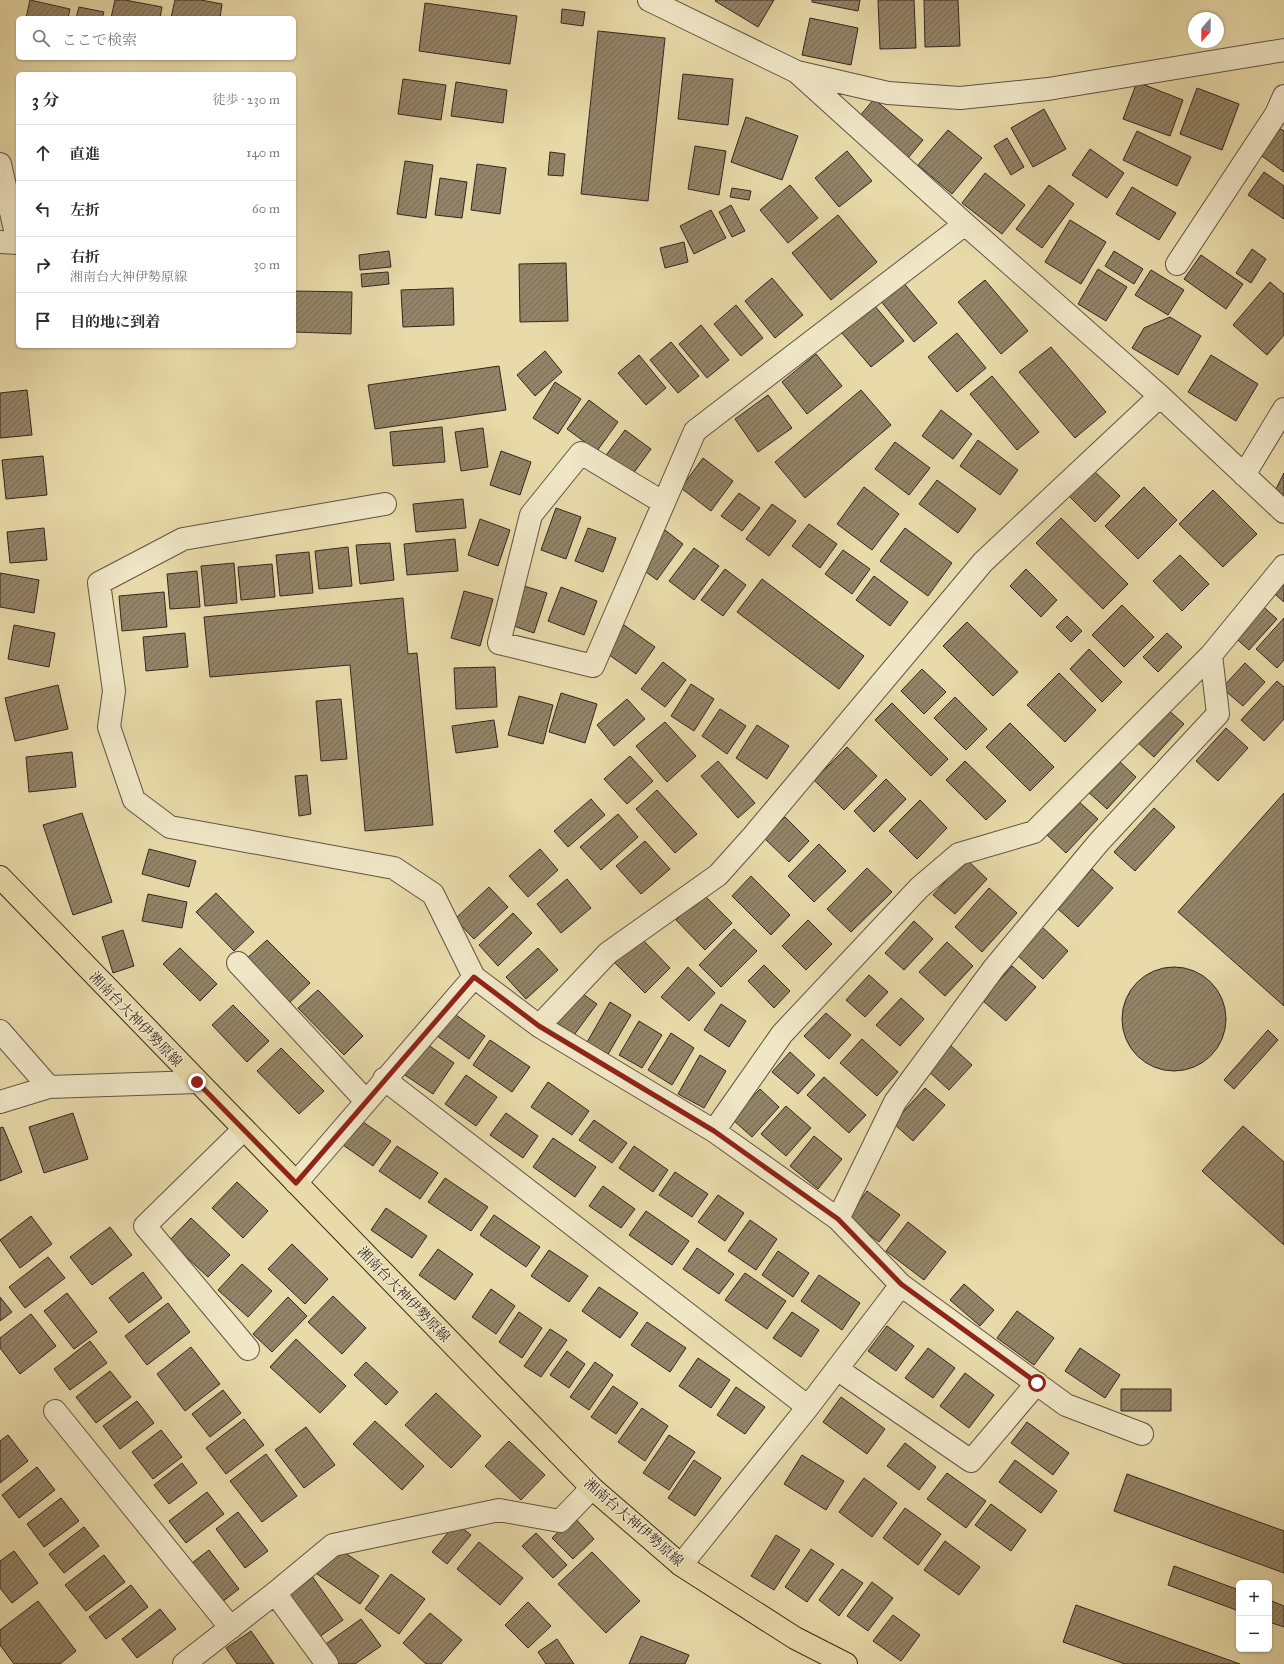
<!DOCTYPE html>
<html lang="ja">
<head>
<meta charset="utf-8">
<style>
  body { margin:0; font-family:"IM FELL Great Primer","Noto Serif JP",serif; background:#f2f2f3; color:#2b2b33 }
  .controls { position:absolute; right:12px; bottom:12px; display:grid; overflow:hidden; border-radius:6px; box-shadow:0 1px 3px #0004 }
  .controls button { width:36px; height:36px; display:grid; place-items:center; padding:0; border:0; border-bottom:1px solid #e1e1e2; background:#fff; color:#2b2b33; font:20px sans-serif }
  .compass { position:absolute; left:1188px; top:12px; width:36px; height:36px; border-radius:50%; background:#fff; box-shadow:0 1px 3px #0004; rotate:201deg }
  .stop { position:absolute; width:12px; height:12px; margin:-9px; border:3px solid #8f2418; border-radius:50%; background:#fff }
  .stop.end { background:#8f2418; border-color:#fff; box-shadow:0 1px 4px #0008 }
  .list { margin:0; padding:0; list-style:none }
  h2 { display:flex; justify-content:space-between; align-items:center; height:52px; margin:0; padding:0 16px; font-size:17px }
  h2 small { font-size:13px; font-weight:400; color:#7c7c81 }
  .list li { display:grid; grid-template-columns:26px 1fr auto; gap:12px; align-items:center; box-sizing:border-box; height:56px; padding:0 16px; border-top:1px solid #e1e1e2 }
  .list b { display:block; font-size:15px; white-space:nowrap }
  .list p { margin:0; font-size:13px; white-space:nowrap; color:#7c7c81 }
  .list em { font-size:13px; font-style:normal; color:#7c7c81 }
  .icon { flex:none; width:22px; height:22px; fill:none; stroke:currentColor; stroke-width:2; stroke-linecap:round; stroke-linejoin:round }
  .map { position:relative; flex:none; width:1284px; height:1664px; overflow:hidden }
  .search { position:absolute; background:#fff; box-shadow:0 1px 3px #0004; left:16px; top:16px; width:280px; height:44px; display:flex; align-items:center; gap:10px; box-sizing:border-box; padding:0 14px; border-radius:6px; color:#7c7c81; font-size:15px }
  .panel { position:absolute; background:#fff; box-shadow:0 1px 3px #0004; left:16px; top:72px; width:280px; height:276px; border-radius:6px }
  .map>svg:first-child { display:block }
  .building { fill:url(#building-hatch); stroke:#342621 }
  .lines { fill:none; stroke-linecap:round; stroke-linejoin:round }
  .minor-casing { stroke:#615343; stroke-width:24 }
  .major-casing { stroke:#342621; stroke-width:24 }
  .minor { stroke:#f0e7c7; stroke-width:22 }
  .major { stroke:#e8daa9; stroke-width:22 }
  .route { stroke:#8f2418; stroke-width:5 }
  .labels { text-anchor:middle; stroke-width:3; stroke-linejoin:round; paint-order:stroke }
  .street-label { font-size:14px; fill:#342621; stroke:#f0e7c7 }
</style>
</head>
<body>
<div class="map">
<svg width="1284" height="1664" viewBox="0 0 1284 1664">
  <defs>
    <pattern id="building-hatch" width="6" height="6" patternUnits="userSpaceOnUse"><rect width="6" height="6" fill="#928468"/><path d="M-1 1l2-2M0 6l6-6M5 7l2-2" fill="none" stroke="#786c55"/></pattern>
  </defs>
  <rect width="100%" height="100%" fill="#e8daa9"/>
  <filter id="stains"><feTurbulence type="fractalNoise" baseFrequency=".005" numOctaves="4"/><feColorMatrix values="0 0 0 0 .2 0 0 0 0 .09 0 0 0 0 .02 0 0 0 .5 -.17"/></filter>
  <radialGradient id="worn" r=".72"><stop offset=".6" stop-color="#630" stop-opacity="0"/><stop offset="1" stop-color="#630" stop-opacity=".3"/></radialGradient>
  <!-- building -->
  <path class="building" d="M30,0l40,9 -2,9h-42z
    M115,0h10l37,7 -2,11h-49z
    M175,0h26l21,4 -2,14h-49z
    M716,0h58l-16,27 -43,-26z
    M812,0h48l-2,11 -46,-9z
    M878,0h36l2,48 -36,1z
    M924,0h34l2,46 -35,1z
    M425,3l92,13 -7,48 -91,-13z
    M79,7l25,5 -2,6h-26z
    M562,9l23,3 -2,14 -22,-3z
    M810,18l48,10 -7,37 -49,-10z
    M598,31l67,7 -17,163 -67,-7z
    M683,74l50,5 -5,46 -50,-6z
    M403,79l43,6 -5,35 -43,-6z
    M456,82l51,8 -4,33 -52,-7z
    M1137,82l46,18 -13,36 -47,-17z
    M1197,88l42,16 -17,46 -42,-16z
    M874,99l49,41 -15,18 -49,-41z
    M1044,109l22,40 -33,18 -22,-39z
    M746,117l52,19 -16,44 -51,-18z
    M1279,128l5,3v41l-25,-18z
    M948,130l34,28 -30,36 -34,-29z
    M1137,131l54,26 -14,29 -54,-26z
    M1007,138l17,29 -13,8 -17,-29z
    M695,146l31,5 -7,44 -31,-6z
    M1090,149l34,24 -17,25 -35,-23z
    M847,151l25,30 -33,26 -24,-29z
    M550,152l15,2 -2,22 -15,-1z
    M405,161l28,4 -7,53 -29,-4z
    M477,164l29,4 -6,46 -29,-4z
    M1264,172l20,14v33l-36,-24z
    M985,173l40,32 -23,29 -40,-31z
    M440,178l27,4 -5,36 -27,-3z
    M790,185l28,33 -30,25 -28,-33z
    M1049,185l25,19 -32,44 -26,-19z
    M1132,187l44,26 -17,27 -43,-26z
    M732,188l19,3 -2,9 -19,-3z
    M731,205l14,26 -13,6 -13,-25z
    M711,210l15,28 -32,16 -14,-28z
    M838,215l39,47 -46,38 -39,-47z
    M1070,220l36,22 -25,42 -36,-22z
    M684,242l4,20 -23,6 -5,-20z
    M1252,249l14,10 -15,24 -15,-10z
    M389,251l2,16 -31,3 -1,-15z
    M1114,251l29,18 -9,15 -29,-18z
    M1201,255l42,29 -17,25 -42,-30z
    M566,263l2,58 -48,1 -1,-58z
    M1098,269l29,18 -21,34 -28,-17z
    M1151,270l33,20 -16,25 -33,-20z
    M388,272l1,12 -27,3 -1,-13z
    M772,278l31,37 -28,23 -30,-37z
    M985,280l43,51 -27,23 -43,-52z
    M902,281l35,42 -23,19 -34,-42z
    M1270,282l14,12v41l-17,20 -34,-30z
    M453,288l1,37 -51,2 -2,-37z
    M294,291l58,1 -1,42 -57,-2z
    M736,305l27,33 -22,18 -27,-32z
    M874,305l30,36 -33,26 -30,-35z
    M1170,317l31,19 -23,39 -46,-27 12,-20z
    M701,325l28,35 -22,18 -28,-34z
    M957,333l29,35 -29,24 -29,-35z
    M671,342l28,34 -21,17 -28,-33z
    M1051,347l55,65 -31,26 -56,-66z
    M545,351l17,21 -27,24 -18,-21z
    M816,354l26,32 -35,28 -25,-32z
    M639,355l27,33 -20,17 -28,-32z
    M1211,355l47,29 -22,37 -48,-29z
    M499,366l7,44 -131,19 -7,-44z
    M992,376l47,56 -22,18 -47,-56z
    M555,382l26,17 -23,35 -25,-16z
    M27,390l5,45 -32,3v-45z
    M861,390l30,35 -86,73 -30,-36z
    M768,395l24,33 -34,24 -23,-33z
    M589,400l29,22 -21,29 -30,-22z
    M941,410l31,24 -19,25 -31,-23z
    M442,427l3,35 -52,4 -3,-34z
    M483,428l5,39 -27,4 -6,-39z
    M625,430l26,19 -21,29 -26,-20z
    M978,440l40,30 -18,25 -40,-29z
    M895,442l35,26 -21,27 -34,-26z
    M501,451l30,11 -11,33 -30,-10z
    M43,456l4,39 -41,4 -4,-39z
    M703,458l30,23 -22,30 -30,-23z
    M1090,467l30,29 -25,26 -30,-30z
    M1284,473v24l-10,-4z
    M937,480l39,29 -18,24 -39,-29z
    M864,487l35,27 -27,36 -35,-26z
    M1144,487l33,33 -39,39 -33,-33z
    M1213,490l44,44 -34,33 -44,-43z
    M739,493l21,15 -18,23 -21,-15z
    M463,499l3,29 -50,4 -3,-28z
    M772,504l24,17 -27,35 -23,-17z
    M556,508l25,9 -15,42 -25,-9z
    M1061,518l67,66 -25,25 -67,-66z
    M480,519l30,11 -12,36 -30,-11z
    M809,524l28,20 -17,24 -28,-22z
    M44,528l3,32 -37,3 -3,-31z
    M588,528l28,10 -13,34 -28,-11z
    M905,528l47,35 -24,33 -48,-35z
    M665,530l18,14 -26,36 -19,-14z
    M455,539l3,32 -51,4 -3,-31z
    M390,543l4,37 -34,4 -4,-39z
    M348,547l4,39 -33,3 -4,-38z
    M694,548l25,18 -25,34 -25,-19z
    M843,550l27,19 -18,25 -27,-20z
    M309,552l4,41 -33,3 -4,-41z
    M1180,555l29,29 -27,27 -29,-30z
    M234,563l3,40 -32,3 -4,-40z
    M272,564l3,33 -34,3 -3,-33z
    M725,569l21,16 -23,31 -22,-16z
    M1026,569l31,31 -16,17 -31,-31z
    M1284,570v32l-16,-14z
    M197,571l3,36 -30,2 -3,-35z
    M0,573l39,7 -5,33 -34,-6z
    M874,576l34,26 -18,24 -34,-26z
    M762,579l102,77 -25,33 -102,-77z
    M524,586l23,7 -13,40 -23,-8z
    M561,587l36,14 -13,34 -36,-14z
    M464,591l29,8 -13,47 -29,-8z
    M164,592l3,35 -45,4 -3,-35z
    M403,598l5,56 9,-1 16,172 -68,6 -15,-166 -140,12 -6,-60z
    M1259,603l18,16 -28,31 -18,-16z
    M1122,605l32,32 -30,30 -32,-32z
    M1067,616l15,15 -11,11 -15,-15z
    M1284,618v42l-7,8 -21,-19z
    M967,622l51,50 -25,24 -50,-50z
    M14,625l41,8 -6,34 -41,-8z
    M624,625l31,22 -19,27 -31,-22z
    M185,633l3,34 -42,4 -3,-34z
    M1167,633l15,14 -24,25 -15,-15z
    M1089,649l33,33 -20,20 -32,-33z
    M663,662l23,18 -21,27 -24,-18z
    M1245,663l20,19 -22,24 -21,-18z
    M495,667l2,40 -41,2 -2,-41z
    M922,669l24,23 -22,22 -23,-23z
    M1059,673l37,37 -31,32 -38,-37z
    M1277,681l7,6v32l-20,22 -23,-21z
    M691,684l23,15 -20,32 -23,-15z
    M58,685l10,44 -53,12 -10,-43z
    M561,693l36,11 -12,39 -36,-11z
    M519,696l34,9 -10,39 -35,-9z
    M955,697l32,32 -21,21 -32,-32z
    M341,699l6,60 -26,2 -5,-60z
    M627,699l18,20 -31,27 -17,-21z
    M892,703l56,56 -17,17 -56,-56z
    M1166,708l18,16 -30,33 -18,-16z
    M720,709l26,17 -19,28 -25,-18z
    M494,720l4,27 -42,6 -4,-27z
    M665,722l31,34 -29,26 -31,-36z
    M1010,723l44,44 -24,24 -44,-44z
    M757,725l32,21 -22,33 -31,-21z
    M1226,728l22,20 -30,33 -22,-20z
    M847,747l30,29 -33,34 -30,-30z
    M72,752l4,35 -47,5 -3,-35z
    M630,756l23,25 -26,23 -23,-25z
    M1117,759l19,18 -29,32 -20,-18z
    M718,761l37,42 -17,15 -37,-42z
    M965,761l41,40 -20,19 -40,-40z
    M307,775l4,39 -12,2 -4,-40z
    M886,779l20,20 -32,33 -20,-21z
    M657,790l40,44 -22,19 -39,-44z
    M1284,793v213l-106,-94z
    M591,799l14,16 -37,32 -14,-16z
    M1076,799l22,20 -32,34 -21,-20z
    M920,800l27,28 -30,31 -28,-28z
    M1154,808l21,19 -40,44 -21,-19z
    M82,813l30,89 -39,13 -30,-90z
    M618,814l20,23 -37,33 -21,-23z
    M785,817l24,24 -20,21 -25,-24z
    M645,841l25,28 -29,25 -25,-28z
    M819,844l27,27 -32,31 -26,-26z
    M149,849l47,12 -7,26 -47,-13z
    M540,849l18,21 -30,27 -19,-21z
    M966,859l21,20 -32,35 -22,-19z
    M867,868l25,24 -41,40 -24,-23z
    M1092,869l21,19 -35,39 -21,-19z
    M751,876l39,39 -19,20 -39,-39z
    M567,879l24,29 -30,25 -24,-29z
    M489,887l19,20 -34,32 -19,-20z
    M989,888l28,25 -35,39 -27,-25z
    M216,893l38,39 -20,19 -38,-39z
    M148,894l39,8 -5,26 -40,-7z
    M703,894l29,29 -27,27 -29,-30z
    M513,913l19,20 -34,33 -19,-21z
    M808,920l24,24 -26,26 -24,-24z
    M914,921l19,18 -29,31 -19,-17z
    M1041,926l27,25 -25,28 -27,-25z
    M734,929l23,22 -36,36 -22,-22z
    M123,930l11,36 -21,7 -11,-36z
    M640,937l30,31 -25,25 -31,-31z
    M267,940l43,43 -22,21 -43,-44z
    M947,942l26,24 -28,30 -26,-24z
    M180,948l37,36 -17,17 -37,-37z
    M538,948l20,22 -32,29 -20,-22z
    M764,965l26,26 -16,17 -26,-27z
    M1012,966l24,21 -30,34 -24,-21z
    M688,967l27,26 -26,28 -28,-24z
    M1122 1019a52 52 0 1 1 104 0a52 52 0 1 1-104 0Z
    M869,975l19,17 -23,25 -19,-17z
    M318,990l45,46 -19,19 -46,-47z
    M580,992l17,12 -23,31 -17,-12z
    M901,998l23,21 -24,27 -24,-21z
    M610,1002l21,13 -24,41 -21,-12z
    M721,1004l25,17 -17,26 -25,-17z
    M233,1005l36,36 -22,21 -35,-37z
    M449,1010l36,26 -16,23 -36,-26z
    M826,1013l25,22 -22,24 -25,-23z
    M639,1021l23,14 -20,33 -23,-13z
    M1268,1030l10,10 -44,49 -10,-9z
    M671,1033l23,15 -22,37 -24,-15z
    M862,1039l36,33 -21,24 -37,-33z
    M490,1040l40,27 -18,25 -39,-27z
    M424,1042l30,21 -21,31 -31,-21z
    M950,1045l22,20 -23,25 -22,-20z
    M281,1048l43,43 -25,23 -42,-43z
    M790,1052l25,23 -17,19 -26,-22z
    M700,1055l26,16 -22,37 -26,-14z
    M466,1075l31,22 -21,29 -31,-22z
    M824,1077l42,38 -17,18 -42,-38z
    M548,1082l41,29 -17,24 -41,-28z
    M925,1088l20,17 -32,36 -20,-18z
    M760,1089l19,18 -27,30 -20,-18z
    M786,1106l25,22 -25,28 -25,-22z
    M73,1113l15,46 -44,14 -15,-46z
    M506,1113l32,23 -15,22 -33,-23z
    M360,1120l31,21 -18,25 -30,-21z
    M594,1120l33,23 -15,20 -33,-23z
    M1243,1126l41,36v83l-82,-74z
    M3,1127l19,45 -22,9v-53z
    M814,1136l28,23 -24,30 -28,-23z
    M553,1138l43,29 -21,30 -42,-30z
    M397,1146l41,27 -18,26 -41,-28z
    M634,1146l34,24 -15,22 -34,-24z
    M675,1172l33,22 -16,23 -33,-22z
    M445,1178l43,29 -17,24 -43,-29z
    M237,1182l31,29 -25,27 -31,-30z
    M603,1186l32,23 -14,19 -32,-22z
    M867,1191l33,24 -21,27 -32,-24z
    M718,1195l26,18 -19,28 -27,-19z
    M386,1208l41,28 -15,22 -41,-28z
    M646,1211l43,30 -17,24 -43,-30z
    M494,1215l46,32 -14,20 -46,-32z
    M31,1216l21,28 -32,24 -20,-28z
    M191,1218l39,37 -22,22 -39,-36z
    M750,1220l27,19 -21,31 -28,-19z
    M908,1222l38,30 -22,28 -38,-29z
    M110,1227l22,28 -40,30 -22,-28z
    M292,1244l36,35 -23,25 -37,-35z
    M697,1248l37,26 -15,20 -36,-25z
    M438,1249l35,25 -18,26 -36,-25z
    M549,1250l39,26 -19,26 -38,-26z
    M778,1251l31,22 -16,24 -31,-22z
    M48,1257l17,21 -40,30 -16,-21z
    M242,1264l30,27 -24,26 -30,-27z
    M143,1272l19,26 -33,25 -20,-25z
    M745,1273l41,28 -19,28 -42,-29z
    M819,1275l41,28 -18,27 -41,-29z
    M964,1284l30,26 -14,16 -30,-26z
    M599,1287l39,26 -18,25 -38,-27z
    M491,1289l24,17 -19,28 -24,-17z
    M67,1293l30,39 -23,17 -30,-38z
    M333,1296l33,32 -24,26 -34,-32z
    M0,1297l12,15 -12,9z
    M288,1297l19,19 -35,36 -19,-18z
    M168,1303l22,29 -43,33 -22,-29z
    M1017,1311l37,27 -20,27 -37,-27z
    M519,1312l23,16 -20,30 -23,-16z
    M792,1312l27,18 -18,27 -28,-19z
    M31,1314l25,32 -36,28 -20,-26v-10z
    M647,1322l39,26 -16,24 -39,-27z
    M887,1326l27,20 -18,25 -28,-20z
    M550,1329l17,11 -26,37 -17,-11z
    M296,1339l50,47 -26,27 -50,-46z
    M90,1341l17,22 -37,27 -16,-21z
    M191,1347l29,37 -35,27 -28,-37z
    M928,1348l27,20 -22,30 -28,-20z
    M1080,1348l40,27 -15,23 -40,-27z
    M567,1351l18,13 -16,24 -19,-13z
    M698,1358l32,22 -19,28 -32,-22z
    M366,1362l32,30 -12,13 -32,-30z
    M595,1362l18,13 -24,35 -19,-13z
    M110,1371l21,26 -35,26 -20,-26z
    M965,1373l29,22 -25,33 -29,-22z
    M613,1386l25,17 -22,31 -25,-17z
    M736,1387l29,20 -20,27 -28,-19z
    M1121,1389h50v22h-50z
    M223,1390l18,23 -31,24 -18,-23z
    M436,1393l45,43 -30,32 -46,-43z
    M841,1397l44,32 -18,25 -44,-32z
    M137,1401l17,22 -34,26 -17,-23z
    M642,1408l26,18 -23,35 -27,-19z
    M244,1419l20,26 -38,29 -20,-26z
    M375,1421l49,45 -22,24 -49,-46z
    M1027,1422l42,31 -16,22 -42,-32z
    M306,1427l29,38 -31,23 -29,-38z
    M161,1430l21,27 -29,22 -21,-27z
    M8,1435l20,26 -28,22v-42z
    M669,1435l26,17 -26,38 -26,-17z
    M509,1441l36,34 -24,25 -36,-34z
    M905,1443l31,24 -17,23 -32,-24z
    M266,1454l31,42 -35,26 -32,-41z
    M802,1455l42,26 -18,29 -42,-26z
    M694,1460l27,18 -26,38 -27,-18z
    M1015,1460l42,31 -16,22 -42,-31z
    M182,1463l15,20 -28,21 -15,-19z
    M37,1467l18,23 -36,28 -17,-23z
    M947,1473l39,28 -20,27 -39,-29z
    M1127,1474l157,57v42l-170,-62z
    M864,1478l33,25 -25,34 -33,-25z
    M207,1492l17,22 -38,29 -17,-22z
    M61,1498l18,23 -35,26 -17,-23z
    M991,1504l35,26 -15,21 -36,-26z
    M905,1508l36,26 -23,31 -35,-27z
    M238,1512l30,39 -23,17 -29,-39z
    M574,1517l20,22 -21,20 -21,-21z
    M456,1523l15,12 -24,29 -15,-12z
    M84,1527l15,19 -35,27 -15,-19z
    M536,1533l31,32 -14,13 -31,-32z
    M776,1535l24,15 -26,40 -23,-14z
    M945,1541l35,26 -21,28 -35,-25z
    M479,1542l44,36 -23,27 -43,-36z
    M335,1546l44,30 -19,28 -43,-30z
    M811,1549l23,15 -27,38 -22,-15z
    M209,1550l30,39 -21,16 -30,-39z
    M14,1551l24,32 -26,20 -12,-15v-27z
    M592,1552l48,49 -34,32 -48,-49z
    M104,1555l21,27 -39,29 -21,-26z
    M1174,1566l65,24v21l-71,-26z
    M842,1569l21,14 -24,33 -20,-16z
    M391,1574l34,25 -26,35 -34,-25z
    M311,1575l32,45 -24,17 -32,-45z
    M872,1582l21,16 -25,33 -21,-15z
    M131,1585l17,22 -42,32 -17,-22z
    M1269,1600l15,6v21l-15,-5z
    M38,1601l38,50 -16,13h-46l-14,-19v-15z
    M528,1602l23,24 -23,22 -23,-23z
    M1076,1605l164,59h-115l-62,-22z
    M160,1609l16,20 -39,29 -15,-19z
    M430,1613l32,27 -21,24h-15l-23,-21z
    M893,1615l27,20 -19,26 -28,-20z
    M361,1619l20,27 -26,18h-19l-13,-18z
    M251,1631l23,33h-37l-11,-16z
    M641,1636l48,19 -4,9h-56z
    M557,1639l17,25h-28l-8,-12z"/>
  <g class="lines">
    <!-- minor casing -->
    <g class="minor-casing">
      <path id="minor" d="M649,0l148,72 91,21 72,5 88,-9 236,-39
        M798,73l167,151 195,172 124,116
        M0,164l18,79 -18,-1
        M1177,264l99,-150 8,-18
        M1244,475l40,-66
        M664,503l-83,-50 -50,62 -32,128 94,23 102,-235 270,-207
        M385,504l-202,35 -84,44 15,108 -5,36 25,73 36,27 224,41 39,26 41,83 65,49 175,105 124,88 63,66 165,120 76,29
        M238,963l128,138
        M539,1026l69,-73 110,-78 35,-39 230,-274 177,-166
        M0,1031l49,56
        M384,1079l424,328
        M0,1102l49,-15 148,-5
        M244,1129l-99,97 103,123
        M714,1131l68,-97 137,-146 40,-34 75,-22 177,-177 73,-89
        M296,1183l178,-206
        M838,1219l57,-117 99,-134 105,-126 119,-128 -7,-59
        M837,1369l134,92 66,-78
        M55,1411l176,217
        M681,1565l127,-158 93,-122
        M275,1593l52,71
        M184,1664l91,-71 58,-48 166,-35 61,11 32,-33"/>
    </g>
    <!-- major casing -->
    <g class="major-casing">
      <path id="major" d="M0,877l592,611 89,77 114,73 51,26"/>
    </g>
    <!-- minor -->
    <use href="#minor" class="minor"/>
    <!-- major -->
    <use href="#major" class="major"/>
  </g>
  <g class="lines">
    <!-- route -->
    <path class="route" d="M197,1082l99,101 178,-206 65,49 175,105 124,88 63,65 136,99"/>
  </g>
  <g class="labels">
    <!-- street labels -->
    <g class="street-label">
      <text transform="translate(136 1019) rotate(46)" y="5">湘南台大神伊勢原線</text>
      <text transform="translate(404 1294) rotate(46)" y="5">湘南台大神伊勢原線</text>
      <text transform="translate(634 1522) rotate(41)" y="5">湘南台大神伊勢原線</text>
    </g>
  </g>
  <rect width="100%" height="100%" filter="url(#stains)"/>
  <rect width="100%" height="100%" fill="url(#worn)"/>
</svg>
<div class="controls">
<button>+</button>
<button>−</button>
</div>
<svg class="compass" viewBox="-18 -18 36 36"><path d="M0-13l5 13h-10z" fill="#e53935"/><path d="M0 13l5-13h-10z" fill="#7c7c81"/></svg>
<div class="stop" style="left:1037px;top:1383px"></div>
<div class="stop end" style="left:197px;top:1082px"></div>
<div class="search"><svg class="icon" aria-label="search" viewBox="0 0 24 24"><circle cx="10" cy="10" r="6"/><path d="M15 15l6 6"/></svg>ここで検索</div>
<section class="panel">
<h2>3 分<small>徒歩 · 230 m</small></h2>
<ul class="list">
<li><svg class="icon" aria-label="ahead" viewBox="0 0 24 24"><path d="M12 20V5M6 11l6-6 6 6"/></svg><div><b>直進</b></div><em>140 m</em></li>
<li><svg class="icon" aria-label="left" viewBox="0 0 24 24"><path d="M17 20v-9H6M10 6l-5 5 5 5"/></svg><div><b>左折</b></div><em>60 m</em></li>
<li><svg class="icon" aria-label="right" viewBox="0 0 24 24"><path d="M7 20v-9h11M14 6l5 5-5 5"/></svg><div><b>右折</b><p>湘南台大神伊勢原線</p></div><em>30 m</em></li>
<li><svg class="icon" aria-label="arrive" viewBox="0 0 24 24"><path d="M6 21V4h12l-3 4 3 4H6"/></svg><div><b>目的地に到着</b></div></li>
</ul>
</section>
</div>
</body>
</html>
